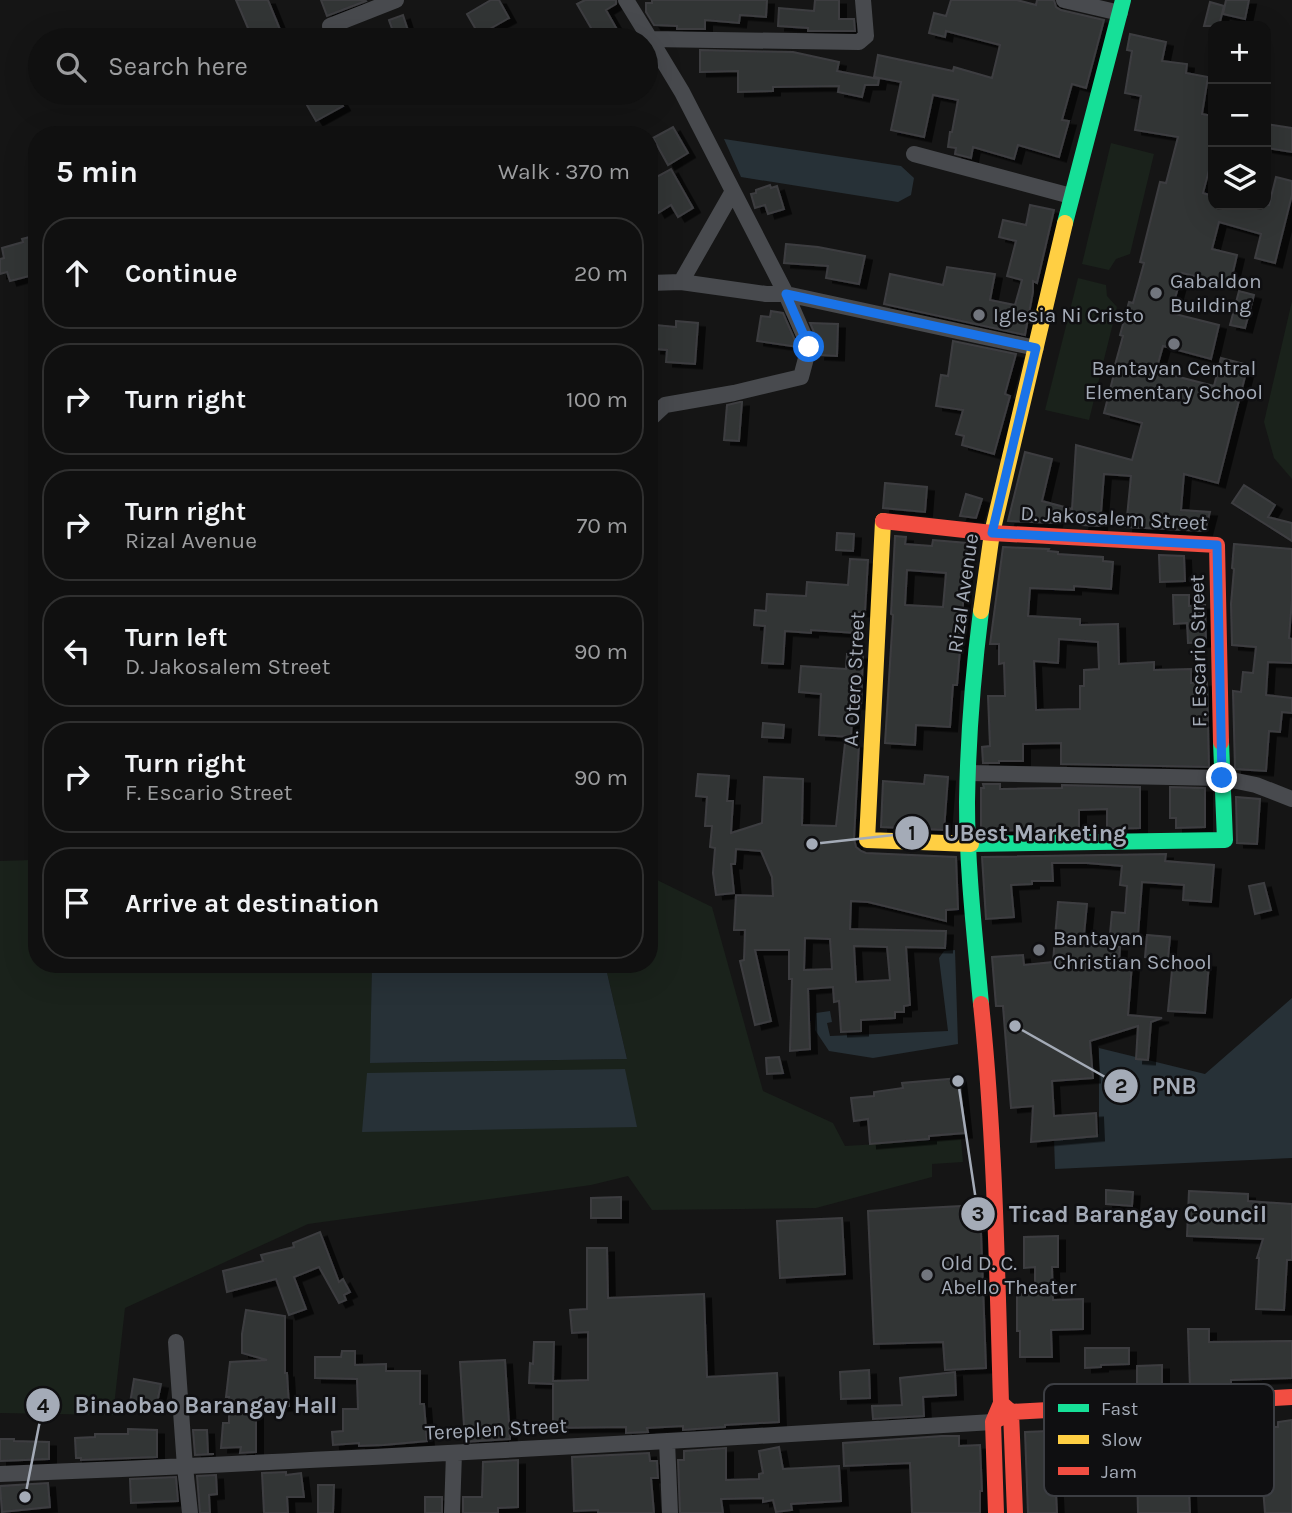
<!DOCTYPE html>
<html lang="en">
<head>
<meta charset="utf-8">
<style>
  body { margin:0; font-family:Karla,sans-serif; background:#1e1e1e; color:#f1f3f6 }
  .controls { position:absolute; right:21px; top:21px; display:grid; overflow:hidden; border-radius:14px; box-shadow:0 7px 28px #0002 }
  .controls button { width:63px; height:63px; display:grid; place-items:center; padding:0; border:0; border-bottom:2px solid #303030; background:#101010; color:#f1f3f6; font:35px sans-serif }
  .stop { position:absolute; width:21px; height:21px; margin:-16px; border:5px solid #1a73e8; border-radius:50%; background:#fff }
  .stop.end { background:#1a73e8; border-color:#fff; box-shadow:0 2px 7px #0008 }
  .list { margin:0; padding:0; list-style:none }
  h2 { display:flex; justify-content:space-between; align-items:center; height:91px; margin:0; padding:0 28px; font-size:30px }
  h2 small { font-size:23px; font-weight:400; color:#9c9d9f }
  .list li { display:grid; grid-template-columns:46px 1fr auto; gap:21px; align-items:center; box-sizing:border-box; height:112px; margin:0 14px 14px; padding:0 14px; border:2px solid #303030; border-radius:28px }
  .list b { display:block; font-size:26px; white-space:nowrap }
  .list p { margin:0; font-size:23px; white-space:nowrap; color:#9c9d9f }
  .list em { font-size:23px; font-style:normal; color:#9c9d9f }
  .icon { flex:none; width:38px; height:38px; fill:none; stroke:currentColor; stroke-width:2; stroke-linecap:round; stroke-linejoin:round }
  .map { position:relative; flex:none; width:1292px; height:1513px; overflow:hidden }
  .search { position:absolute; background:#101010; box-shadow:0 7px 28px #0002; left:28px; top:28px; width:630px; height:77px; display:flex; align-items:center; gap:18px; box-sizing:border-box; padding:0 24px; border-radius:38px; color:#9c9d9f; font-size:26px }
  .panel { position:absolute; background:#101010; box-shadow:0 7px 28px #0002; left:28px; top:126px; width:630px; height:847px; border-radius:28px }
  .map>svg:first-child { display:block }
  .green { fill:#1a221b }
  .water { fill:#273137 }
  .building { fill:#333436; stroke:#3d3e41; stroke-width:2; fill-rule:evenodd; filter:url(#shadow) }
  .lines { fill:none; stroke-linecap:round; stroke-linejoin:round }
  .street { stroke:#484a4e; stroke-width:16 }
  .fast { stroke:#16e098; stroke-width:16 }
  .slow { stroke:#ffcf43; stroke-width:16 }
  .jam { stroke:#f24e42; stroke-width:16 }
  .route { stroke:#1a73e8; stroke-width:9 }
  .poi-dot { fill:#72767e; stroke:#0f0f11; stroke-width:2.5 }
  .labels { text-anchor:middle; stroke-width:5; stroke-linejoin:round; paint-order:stroke }
  .poi-label { font-size:21px; fill:#a4abb7; stroke:#0f0f11; text-anchor:start }
  .street-label { font-size:21px; fill:#a4abb7; stroke:#0f0f11 }
  .key { fill:#0f0f11; stroke:#3c3e43; stroke-width:2 }
  .key-label { font-size:19px; fill:#a4abb7 }
  .leader { fill:none; stroke:#a4abb7; stroke-width:2.5 }
  .callout-dot { fill:#a4abb7; stroke:#0f0f11; stroke-width:2.5 }
  .mark-label { font-size:21px; text-anchor:middle; font-weight:bold; fill:#111 }
  .callout-label { font-size:23px; text-anchor:middle; font-weight:bold; fill:#a4abb7; stroke:#0f0f11; stroke-width:5; stroke-linejoin:round; paint-order:stroke }
</style>
</head>
<body>
<div class="map">
<svg width="1292" height="1513" viewBox="0 0 1292 1513">
  <defs>
    <filter id="shadow"><feDropShadow dx="7" dy="4.5" stdDeviation="0" flood-color="#0009"/></filter>
  </defs>
  <rect width="100%" height="100%" fill="#151515"/>
  <!-- green -->
  <path class="green" d="M1111,143l43,11 -24,100 -14,5 -7,11 -27,-6z
    M1078,278l28,7 1,11 10,11 -28,113 -44,-10z
    M1292,301v178l-18,-21 -10,-36z
    M37,857v107h335l-1,99 256,-4 -22,-95h44v-88l63,31 51,184 70,32 12,23 116,-7 2,23 -31,2v13l-116,31 -164,2 -24,-34 -37,9 -283,39 -183,84 -12,107 -113,-2v-552l32,-1z"/>
  <!-- water -->
  <path class="water" d="M724,139l177,27 13,12 -3,17 -13,7 -157,-25z
    M955,950l3,94 -85,14 -44,-7 -14,-21 1,-17 14,-2 2,11 -5,1 3,13 118,-5 -9,-73 5,-7z
    M372,964h233l22,95 -257,4z
    M1292,998v160l-237,11 -1,-30 45,-5v-86l106,26z
    M625,1069l12,58 -275,5 5,-59z"/>
  <!-- building -->
  <path class="building" d="M236,0h32l13,32 -21,8h-7z
    M321,0h44l1,1 -39,15z
    M491,0h8l10,18 -30,17 -12,-21z
    M585,0h31v4l-10,6 17,30h-25l-21,-36z
    M652,0h115l-1,17 -26,-2 -1,8 -34,-3v9h-28v-3l-23,-1 -8,-13v-9h6z
    M815,0h24v19h15l1,12h-47v-3l-30,-2 1,-18 35,3z
    M951,0h66l19,5 1,-5h17l2,7 5,3 43,10 -18,68 -14,-4 -10,36 7,1 -10,36 -41,-12 -4,14 -41,-12 -2,11 -16,-4 1,-6 -8,-1 2,-15h2l6,-32 -25,-5 -9,42 -33,-7 10,-48 -27,-5 4,-22 75,16 1,-4 38,11 8,-33 -54,-14 -1,6 -16,-4 5,-20 12,3z
    M1226,0h23l-4,19 -22,-5z
    M1210,2l14,4 -5,20h-15z
    M403,15l8,25h-15l-7,-20z
    M1130,34l36,8 -4,19 25,3 -1,9 22,4 -6,37 11,2v39l-10,38 10,3v9h56l7,-28 16,4v14l-17,68 -20,-5 6,-24 -42,-12 -7,27 25,6 -7,30 -48,-12 -11,40 48,12 -8,34 -48,-13 -7,25 58,15 7,-28 27,7 -30,118 -34,-9 -3,36 29,2 -5,19 -79,-4 5,-51 -27,-2 -4,52 -18,-1 1,-5 -27,-2 -1,5 -47,-2 17,-69 27,7 -10,42 30,8 4,-64 56,15 10,-37 -38,-10 12,-47 -1,-1 8,-29 -3,-1 9,-33 4,1 11,-40 -4,-1 20,-80 6,1 12,-46 -43,-7 6,-34 -16,-3 7,-42 -5,-1z
    M700,50l93,2 46,10 -2,9 42,8 -1,6h-13l-3,12 -24,-5 1,-6 -66,1v4l-35,1v-21l-38,1z
    M300,93h36l7,13 -27,15z
    M1266,124l26,4v24l-26,-4z
    M673,127l15,26 -20,12 -15,-27z
    M671,169l22,39 -15,9 -7,-12 -13,8 -9,-16v-16z
    M770,185l1,3 6,-2 7,23 -16,5 -3,-9 -10,3 -4,-14 5,-1v-3z
    M1030,205l24,5 -17,73 -4,-2v11l-8,43 -141,-31 6,-30 53,11 4,-18 48,7 -5,26 25,5 7,-25 -15,-4 9,-35 -17,-4 4,-17 23,5z
    M37,235v39l-27,7 -3,-9 -7,2v-15l4,-1 -2,-10 21,-6 -1,-3z
    M786,244l32,3 47,9 -6,28 -33,-6 2,-12 -44,-3z
    M1239,291l15,4 -9,33 -15,-3z
    M771,311l12,2 15,34 -41,-6 4,-25 9,1z
    M676,321l22,2 -3,41 -29,-2 1,-12 -13,-1 2,-24 20,2z
    M810,323l28,1 -1,32 -19,-1 1,-11z
    M953,341l63,13 -11,40 5,2 -16,58 -32,-9 2,-9 -8,-2 7,-24 -27,-4 5,-31 7,1z
    M740,402h2l-3,39 -15,-1 3,-35z
    M885,483l42,4 -2,25 -42,-4z
    M1244,485l31,20 -7,12 24,6v18l-60,-38z
    M966,494l16,5 -6,19 -16,-2z
    M837,533l17,1 -1,17 -17,-1z
    M895,536l11,1 -1,7 27,2 1,-6 34,3 -7,107 -3,35h-4l-3,42 -34,-2 -1,20 -30,-2 8,-128 -2,-1zM907,570l39,3 -3,34 -38,-2z
    M1234,544l58,5v51l-3,38 3,1v24l-24,-1 -2,33 26,3v15l-10,-1 -2,20 -11,-1 -3,40 -31,-2 -2,-78 8,1 2,-20 10,1 3,-26 -24,-2 -1,-41 3,-35 -2,-1z
    M1003,547l46,2 -1,2 10,1v2l45,3v4l10,1 -2,27 -37,-3v4l-44,-2 -2,28 52,3v6l38,-1 1,40 35,-2v8l37,-1v14l16,-1 2,85 -148,-3v-21l-38,1v17h-24v2h-16l-1,-16 8,-1 -2,-50h17l-1,-33 -5,1v-20h-9zM1059,639l39,3 1,27 -15,1v16h-4v23l-44,1 -2,-49 24,2z
    M1159,555l25,1 1,25 -25,1z
    M850,559l18,1 -3,52h-8l-2,21 -44,-3v3l-26,-2 -2,33 -21,-1 3,-37 -11,-1 1,-15 11,1 1,-17 39,2 1,-14 41,3z
    M1173,595h16v11l16,-1 1,37 -18,1 -1,-20 -13,1z
    M847,654l16,1 -2,50 -8,-1 -2,33 -32,-2 2,-41 -22,-2 2,-26 45,3z
    M763,723l21,2 -1,13 -21,-1z
    M845,743l14,1 -5,95 2,8 5,4 5,2 90,4 2,52 -12,1v11l-78,-19 -17,-1 -1,28 96,2 -1,17 -39,-1 4,58 -6,1v6h-9v6l-34,2v11l-20,1 -2,-31 -5,1 -1,-15 -25,2 2,60 -20,2 2,-72h-3v-29h-34l16,71 -16,4 -15,-64 4,-1 1,-30h-11l2,-35 37,1 -1,-19 -11,-26 -25,-2 -1,15h-4l3,29 -18,2 -3,-22 2,-25 -5,-1 2,-21h-7l2,-29 -11,-1 2,-22 31,2 -2,25h6l-2,32 31,-10 2,-46 39,2 -1,46 34,1zM805,938l25,1 2,30 -28,1zM854,946l33,1 3,33 -34,2z
    M925,775l23,2 -4,53 -63,-3 2,-46 41,3z
    M983,784h17v5l62,-1v-3l78,2v41l-33,1v-20l-28,1v19l-98,2v-43h3z
    M1170,787l35,1v39l-29,1v-10h-6z
    M1236,797l24,2 -3,45 -20,-1z
    M1166,854l-1,7 49,4 -3,37 -28,-2 1,-15 -42,-3 -4,53 -28,-1 2,-22 13,1 2,-27 -7,-1 2,-19 -35,-3h-35l1,18h-21v3l-21,1 3,32 -28,2 -4,-62z
    M1264,883l7,27 -16,4 -6,-28z
    M1058,902l29,2 -4,41 37,2 -1,16 13,1 -4,51 34,3 -11,4 -3,38 -12,-1 2,-33 -48,15 3,37 -41,3 2,35 42,-3 1,23 -66,6 2,-36 -22,2 -8,-102h-7l-4,-49 31,-2 1,10 29,-3z
    M1147,935l23,2 -2,22 -23,-2z
    M1173,960l36,3 -4,50 -37,-2z
    M779,1057l4,16 -16,1 -1,-16z
    M959,1078l6,55 -36,3v3l-59,5 -2,-25 -14,2 -3,-23 23,-2v-4l29,-4 -1,-5z
    M1106,1190l27,2 -1,14 -26,-2z
    M1189,1191l59,3v7l44,3v56h-5l-3,50 -28,-1 3,-51h-2l6,-19 -76,-3z
    M621,1197v21h-30v-20z
    M980,1205l6,163 -41,2 -2,-28 -69,2 -6,-133z
    M842,1218l3,56 -65,4 -3,-57z
    M320,1232l19,50 4,-3 7,13 -6,3 2,5 -7,3 -20,-36 -25,10 12,32 -17,6 -13,-36 -49,13 -4,-21 40,-10 -2,-6 33,-8 -1,-4z
    M1058,1236v31h-6l1,33 30,-1v30l-32,1 1,27h-32v-26h-3v-37h18v-27l-11,1v-31z
    M587,1248h20l1,50 96,-4 3,83 70,-4 2,49 -54,3v2l-42,3v-4l-36,2 1,4 -22,1v-6l-73,1v-44l-24,-1 1,-20 3,1 1,-22h20l-1,39 35,-1v-48l-16,1 -2,-23 17,-1z
    M246,1310l39,6v57h2l2,33 -33,1v45l-16,1 1,-6 -20,1 2,-25h6v-26h-3l4,-35 37,-2 -25,-7v-19z
    M1188,1329h21v13l83,-1v37l-61,2v5h-21v2l-20,1z
    M1085,1348h44v16l-28,1v2l-16,1z
    M342,1351h13v14l31,-1v7h34v33h4l3,37 -43,4 -25,1v-3l-26,2 -1,-13 11,-1v-22h15l-1,-30 -42,-1v-21h26z
    M505,1360l5,79 -45,3 -5,-80z
    M1162,1365v19h8v6l-33,2v-26z
    M869,1370l1,28 -29,1 -1,-27z
    M955,1372l1,23 -33,2 1,19 -51,3 -1,-13 30,-1 -2,-27z
    M134,1379l27,5 -5,24 -26,-5z
    M1292,1420v93h-27l-5,-64h-56v18l-16,1 2,45h-52l-1,-43 -82,3 2,40h-29l-3,-81 178,-7 75,2v-5z
    M128,1429l29,1v27l-76,3v-2h-5l-1,-20 20,-1v-3h33z
    M193,1430h14l1,24h6l-19,1z
    M942,1436h17v10l21,-1 2,46h-2v22h-68l-2,-50 -66,3 -1,-23z
    M0,1439h14v2l35,1v17l-49,2z
    M779,1447l4,22 56,-3 2,35 -50,3 1,6 -16,2 -3,-12 -10,2v-4l-42,1 2,14h-43l-2,-53h6v-9l42,-3v32l33,-1v-5l4,-1 -4,-22z
    M649,1453l1,8h7l1,17h-7l3,35h-56v-3l-24,1 -2,-54z
    M518,1460v47l-20,1v5h-35v-16h19l1,-35z
    M286,1472v3l15,-2 3,24h-17l1,16h-24l-2,-40z
    M216,1475l1,19 -8,1 1,18h-10l-3,-37z
    M176,1477l2,24 -47,2 -1,-24z
    M48,1483l2,24 -48,5 -2,-26z
    M318,1485h16l-1,28h-15z
    M425,1497h17v16h-17z"/>
  <g class="lines">
    <!-- street -->
    <path class="street" d="M626,0l24,39
      M1064,0l56,13
      M330,26l66,-26
      M914,154l157,42
      M681,282l52,-91
      M649,283l32,-1 85,12h20l-104,-202 -32,-53 209,3 7,-6 -3,-36
      M786,294l250,54
      M649,420l16,-15 69,-12 67,-16 8,-30 -23,-53
      M968,773l254,5 34,7 36,14
      M176,1342l9,125 5,46
      M667,1441l3,72
      M0,1474c331,-13 662,-32 993,-52
      M452,1513l2,-60"/>
    <!-- fast -->
    <path class="fast" d="M1065,223l58,-223
      M981,611c-8,63 -13,127 -14,191 0,68 8,135 14,202
      M971,844l254,-4 -4,-98"/>
    <!-- slow -->
    <path class="slow" d="M883,521l-16,319 104,4
      M981,611l11,-78 73,-310"/>
    <!-- jam -->
    <path class="jam" d="M883,521l109,12 225,12 4,197
      M981,1004c14,133 16,266 20,399l-8,19 3,91
      M1002,1404l9,8 4,101
      M993,1422l18,-10 281,-15"/>
  </g>
  <g class="lines">
    <!-- route -->
    <path class="route" d="M809,347l-23,-53 250,54 -44,185 225,12 5,233"/>
  </g>
  <!-- markers -->
  <g class="poi-dot">
    <circle cx="1156" cy="293" r="7"/>
    <circle cx="979" cy="315" r="7"/>
    <circle cx="1174" cy="344" r="7"/>
    <circle cx="1039" cy="950" r="7"/>
    <circle cx="927" cy="1275" r="7"/>
  </g>
  <g class="labels">
    <!-- poi labels -->
    <g class="poi-label">
      <text x="1170" y="288">Gabaldon<tspan x="1170" dy="24">Building</tspan></text>
      <text x="993" y="322">Iglesia Ni Cristo</text>
      <text x="1174" y="375" text-anchor="middle">Bantayan Central<tspan x="1174" dy="24">Elementary School</tspan></text>
      <text x="1053" y="945">Bantayan<tspan x="1053" dy="24">Christian School</tspan></text>
      <text x="941" y="1270">Old D. C.<tspan x="941" dy="24">Abello Theater</tspan></text>
    </g>
    <!-- street labels -->
    <g class="street-label">
      <text transform="translate(1114 518) rotate(3)" y="7">D. Jakosalem Street</text>
      <text transform="translate(963 593) rotate(-82)" y="7">Rizal Avenue</text>
      <text transform="translate(1198 651) rotate(-91)" y="7">F. Escario Street</text>
      <text transform="translate(854 679) rotate(-87)" y="7">A. Otero Street</text>
      <text transform="translate(496 1429) rotate(-3)" y="7">Tereplen Street</text>
    </g>
  </g>
  <!-- legend -->
  <rect x="1044" y="1384" width="230" height="112" rx="10" class="key"/>
  <rect x="1058" y="1404" width="31" height="8" fill="#16e098"/>
  <rect x="1058" y="1435" width="31" height="9" fill="#ffcf43"/>
  <rect x="1058" y="1467" width="31" height="8" fill="#f24e42"/>
  <g class="key-label">
    <text x="1101" y="1415">Fast</text>
    <text x="1101" y="1446">Slow</text>
    <text x="1101" y="1478">Jam</text>
  </g>
  <!-- callouts -->
  <path class="leader" d="M812 844L912 833M1015 1026L1121 1086M958 1081L978 1214M25 1497L43 1405"/>
  <g class="callout-dot">
    <circle cx="812" cy="844" r="7"/>
    <circle cx="1015" cy="1026" r="7"/>
    <circle cx="958" cy="1081" r="7"/>
    <circle cx="25" cy="1497" r="7"/>
    <circle cx="912" cy="833" r="18"/>
    <circle cx="1121" cy="1086" r="18"/>
    <circle cx="978" cy="1214" r="18"/>
    <circle cx="43" cy="1405" r="18"/>
  </g>
  <g class="mark-label">
    <text x="912" y="840">1</text>
    <text x="1121" y="1093">2</text>
    <text x="978" y="1221">3</text>
    <text x="43" y="1413">4</text>
  </g>
  <g class="callout-label">
    <text x="1035" y="841">UBest Marketing</text>
    <text x="1174" y="1094">PNB</text>
    <text x="1138" y="1222">Ticad Barangay Council</text>
    <text x="206" y="1413">Binaobao Barangay Hall</text>
  </g>
</svg>
<div class="controls">
<button>+</button>
<button>−</button>
<button><svg class="icon" aria-label="layers" viewBox="0 0 24 24"><path d="M12 4l9 5-9 5-9-5zM3 14l9 5 9-5"/></svg></button>
</div>
<div class="stop" style="left:809px;top:347px"></div>
<div class="stop end" style="left:1222px;top:778px"></div>
<div class="search"><svg class="icon" aria-label="search" viewBox="0 0 24 24"><circle cx="10" cy="10" r="6"/><path d="M15 15l6 6"/></svg>Search here</div>
<section class="panel">
<h2>5 min<small>Walk · 370 m</small></h2>
<ul class="list">
<li><svg class="icon" aria-label="ahead" viewBox="0 0 24 24"><path d="M12 20V5M6 11l6-6 6 6"/></svg><div><b>Continue</b></div><em>20 m</em></li>
<li><svg class="icon" aria-label="right" viewBox="0 0 24 24"><path d="M7 20v-9h11M14 6l5 5-5 5"/></svg><div><b>Turn right</b></div><em>100 m</em></li>
<li><svg class="icon" aria-label="right" viewBox="0 0 24 24"><path d="M7 20v-9h11M14 6l5 5-5 5"/></svg><div><b>Turn right</b><p>Rizal Avenue</p></div><em>70 m</em></li>
<li><svg class="icon" aria-label="left" viewBox="0 0 24 24"><path d="M17 20v-9H6M10 6l-5 5 5 5"/></svg><div><b>Turn left</b><p>D. Jakosalem Street</p></div><em>90 m</em></li>
<li><svg class="icon" aria-label="right" viewBox="0 0 24 24"><path d="M7 20v-9h11M14 6l5 5-5 5"/></svg><div><b>Turn right</b><p>F. Escario Street</p></div><em>90 m</em></li>
<li><svg class="icon" aria-label="arrive" viewBox="0 0 24 24"><path d="M6 21V4h12l-3 4 3 4H6"/></svg><div><b>Arrive at destination</b></div></li>
</ul>
</section>
</div>
</body>
</html>
